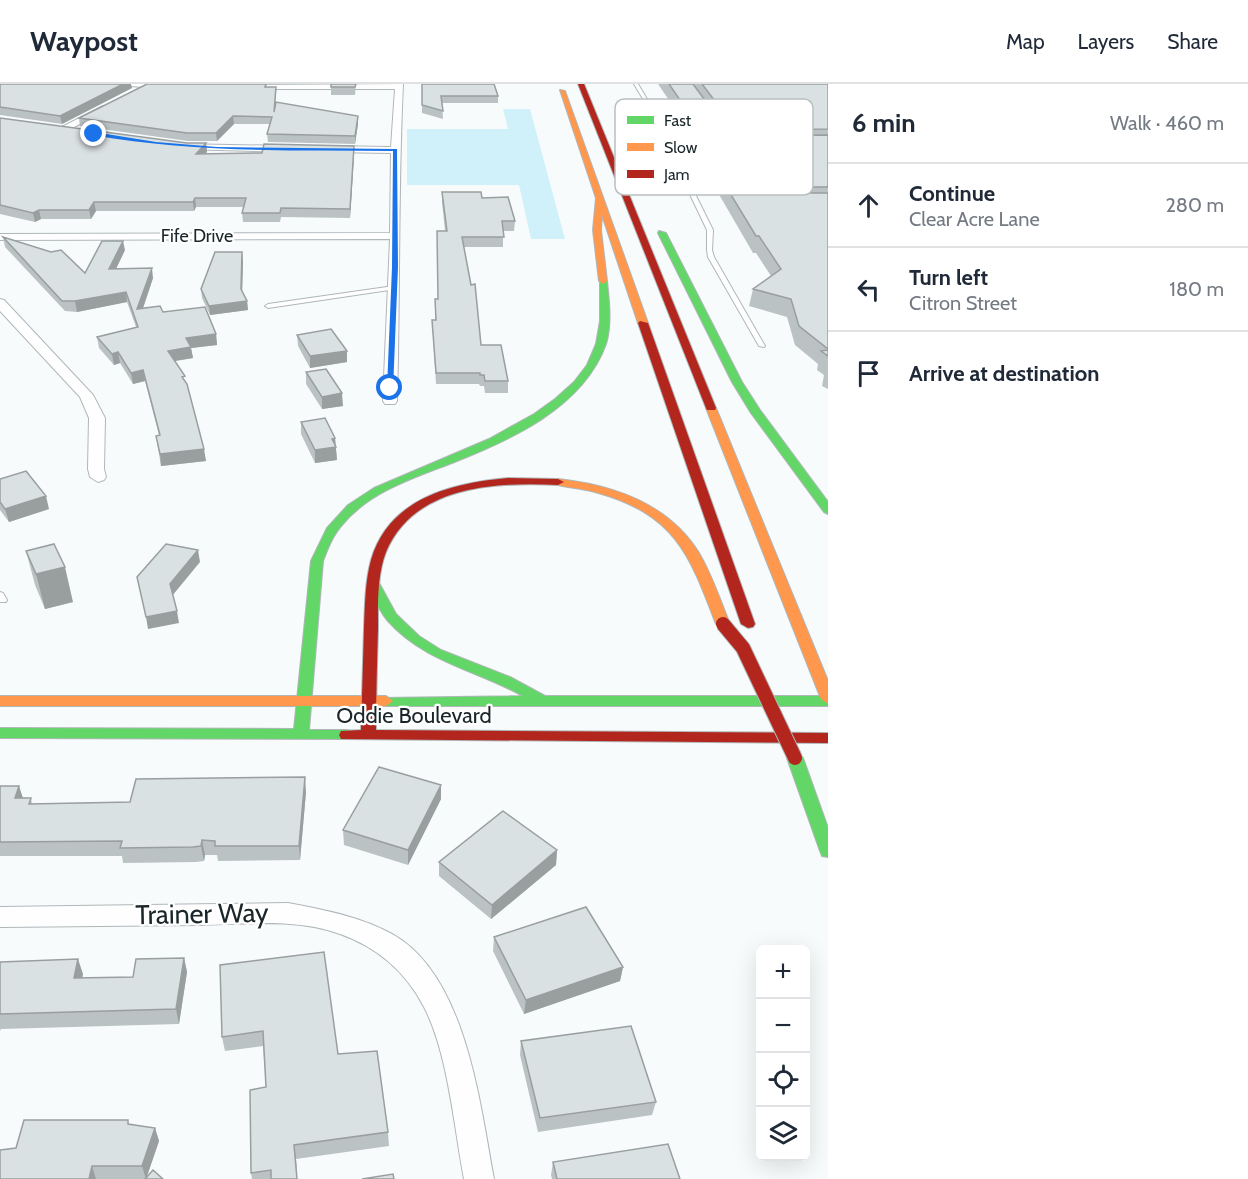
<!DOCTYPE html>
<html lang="en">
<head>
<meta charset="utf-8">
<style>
  body { margin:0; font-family:Cabin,sans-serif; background:#f2f2f3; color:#1f2937 }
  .controls { position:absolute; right:18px; bottom:18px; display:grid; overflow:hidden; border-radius:9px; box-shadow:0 6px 24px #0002 }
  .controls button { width:54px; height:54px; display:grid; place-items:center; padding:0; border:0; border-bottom:2px solid #e0e1e3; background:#fff; color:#1f2937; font:30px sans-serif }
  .stop { position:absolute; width:18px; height:18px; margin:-14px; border:4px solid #1a73e8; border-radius:50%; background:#fff }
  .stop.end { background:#1a73e8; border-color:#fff; box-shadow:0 2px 6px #0008 }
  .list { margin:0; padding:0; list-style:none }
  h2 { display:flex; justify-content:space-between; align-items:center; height:78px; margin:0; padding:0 24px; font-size:26px }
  h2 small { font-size:20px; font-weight:400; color:#747a83 }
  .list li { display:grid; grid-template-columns:39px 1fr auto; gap:18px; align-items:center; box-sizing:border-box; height:84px; padding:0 24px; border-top:2px solid #e0e1e3 }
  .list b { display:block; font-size:22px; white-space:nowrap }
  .list p { margin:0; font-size:20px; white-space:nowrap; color:#747a83 }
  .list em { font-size:20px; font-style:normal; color:#747a83 }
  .icon { flex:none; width:33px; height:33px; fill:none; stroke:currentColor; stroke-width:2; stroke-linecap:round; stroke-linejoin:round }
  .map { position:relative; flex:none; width:828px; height:1095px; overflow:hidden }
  header { display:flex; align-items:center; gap:36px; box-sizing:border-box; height:84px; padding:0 30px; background:#fff; border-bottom:2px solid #e0e1e3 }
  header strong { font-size:28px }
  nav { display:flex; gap:33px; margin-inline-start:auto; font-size:21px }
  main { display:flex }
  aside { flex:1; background:#fff }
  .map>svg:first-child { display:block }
  .green { fill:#d0f1fa }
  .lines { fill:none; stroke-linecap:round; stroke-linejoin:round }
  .lane-casing { stroke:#b0b7b9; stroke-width:2 }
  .street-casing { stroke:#b0b7b9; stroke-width:2 }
  .fast-casing { stroke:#b0b7b9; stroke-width:2 }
  .slow-casing { stroke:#b0b7b9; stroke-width:2 }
  .jam-casing { stroke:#b0b7b9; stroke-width:2 }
  .lane { fill:#fefeff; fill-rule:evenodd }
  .street { fill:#fefeff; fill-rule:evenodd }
  .fast { fill:#63d668; fill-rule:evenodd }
  .slow { fill:#ff974d; fill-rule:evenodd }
  .jam { fill:#b3261e; fill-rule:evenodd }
  .jam-bridge-casing { stroke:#b0b7b9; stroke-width:16; stroke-linecap:butt }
  .jam-bridge { stroke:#b3261e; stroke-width:14 }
  .wall { fill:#bbc2c3; fill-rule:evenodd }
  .shaded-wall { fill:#999e9f }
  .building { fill:#dae1e3; stroke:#999e9f; stroke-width:1.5 }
  .route { fill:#1a73e8 }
  .labels { text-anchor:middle; stroke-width:4.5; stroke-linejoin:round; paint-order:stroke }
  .far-street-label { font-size:18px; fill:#1a262a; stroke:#fff }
  .street-label { font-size:22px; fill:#1a262a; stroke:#fff }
  .near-street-label { font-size:27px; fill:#1a262a; stroke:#fff }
  .key { fill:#fff; stroke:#babebf; stroke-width:1.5 }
  .key-label { font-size:16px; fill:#1a262a }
</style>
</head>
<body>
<header>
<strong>Waypost</strong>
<nav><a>Map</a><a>Layers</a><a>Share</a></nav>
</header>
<main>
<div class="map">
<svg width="828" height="1095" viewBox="0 0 828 1095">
  <rect width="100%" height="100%" fill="#f8fbfc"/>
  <!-- green -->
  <path class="green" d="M503,25h27l35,130h-34l-12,-54h-112v-56h101z"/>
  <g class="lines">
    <!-- lane casing -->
    <g class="lane-casing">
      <path id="lane" d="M634,0h4l15,25 60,121 -1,20 2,7 51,89 -1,1 -5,-1 -51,-89 -1,-7v-20l-58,-121z
        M394,202l3,2 -1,1 -128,19 -3,-2 3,-2z
        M0,508l3,1 4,7 -1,2h-6z"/>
    </g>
    <!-- street casing -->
    <g class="street-casing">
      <path id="street" d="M126,0h36l11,3 -4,2 -39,-3z
        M403,0c-5,105 -3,211 -6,317l-2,3h-10l-2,-3 7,-162 -390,1v-6l390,-1 1,-80 -63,-1 -5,-3 5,-3 63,1 4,-58h-155l-4,-2 4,-2z
        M103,22l4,3 -1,2 -40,20 -8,-2z
        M178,60l111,2 5,3 -5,3 -108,-3 -3,-1z
        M0,215l4,1 89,95 12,23 -1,51 2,8 -2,3 -6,2 -8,-5 -2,-8 1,-51 -9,-21 -80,-86z
        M288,819c36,7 71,13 104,31 74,41 88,170 102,245h-30c-10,-52 -16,-126 -40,-172 -18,-35 -47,-60 -84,-73 -44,-16 -94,-10 -140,-9 -67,1 -133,1 -200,2v-20z"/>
    </g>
    <!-- fast casing -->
    <g class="fast-casing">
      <path id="fast" d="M659,147l7,2 76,149 18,28 68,92v12l-4,-2 -73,-99 -19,-31 -74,-149z
        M600,195l7,2c2,20 5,43 -1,63 -23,64 -96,96 -154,119 -39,15 -83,29 -110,62 -9,10 -14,23 -19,36l-14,169h37l5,1 2,4 -2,4 -351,-1v-10l294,1 17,-168 16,-33 21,-23 26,-17 115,-49 45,-25 21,-15 19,-17 13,-17 9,-21 4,-23z
        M373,496l5,1 18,33 23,22 22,14 69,27 35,19h283v10h-442l-5,-2 -2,-3 2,-3 142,-2c-47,-26 -99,-34 -136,-76 -8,-10 -14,-24 -20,-36z
        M795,669l5,1 3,4 25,70v29l-6,-1 -2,-5 -33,-93 3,-4z"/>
    </g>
    <!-- slow casing -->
    <g class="slow-casing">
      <path id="slow" d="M560,6l5,1 83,232 -2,2 -8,-2 -36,-108 -1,15 6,51 -4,3 -4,-3 -6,-51 3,-32z
        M711,321l5,3 112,273v23l-7,-5 -115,-291z
        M558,395c55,6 110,24 141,74 13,22 21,47 31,71l-2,3 -5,1 -7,-4c-27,-71 -41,-110 -121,-132 -14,-4 -27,-4 -41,-8l-2,-2z
        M0,612h386l7,5 -7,5h-386z"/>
    </g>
    <!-- jam casing -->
    <g class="jam-casing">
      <path id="jam" d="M578,0h6l132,324 -1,2h-8l-1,-2z
        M640,237l8,2 107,301 -2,3 -5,1 -7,-4 -103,-301z
        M508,394l50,1 6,3 -6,3c-62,-3 -144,0 -172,67 -9,23 -8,52 -8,77 -1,34 -2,67 -2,101l452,3v10l-487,-4 -2,-4 2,-4 20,-1c1,-34 2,-68 3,-102 1,-23 1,-46 7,-68 18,-62 81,-77 137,-82z"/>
    </g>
    <!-- lane -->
    <use href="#lane" class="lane"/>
    <!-- street -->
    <use href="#street" class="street"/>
    <!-- fast -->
    <use href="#fast" class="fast"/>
    <!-- slow -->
    <use href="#slow" class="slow"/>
    <!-- jam -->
    <use href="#jam" class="jam"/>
    <!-- jam-bridge casing -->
    <g class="jam-bridge-casing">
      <path id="jam-bridge" d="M723,540l20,24 52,110"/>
    </g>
    <!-- jam-bridge -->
    <use href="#jam-bridge" class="jam-bridge"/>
  </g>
  <!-- wall -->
  <path class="wall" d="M0,0l132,4 -70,36 -62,-9v1z
    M266,0l1,3 9,7 -1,12 83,18 -3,20 -87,-2 -1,-8 3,-10h-36l-17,17h-29l-108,-15 -1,-8z
    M356,0l-1,11h-24v-8z
    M422,0l76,12v7h-56l1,16 -21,-6z
    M658,0h170v305l-6,-3 2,-11 -7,-5 1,-6 -23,-19 -8,-28 -38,-11 4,-17 18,-13 -15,-23h-3l-72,-124 1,-10zM732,57l2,3h5l-1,6 6,17 -7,-11z
    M0,34l187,25h19l1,9 -2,2 149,1 -4,63 -69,-1 -1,5h-37l-1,-9 2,-6h-48l-2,4h-98l-5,8h-50l-6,3 -35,-8z
    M442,108l40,6 33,23 -1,10h-11v16h-39l17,98 27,36v12h-23l-1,-7h-4l-1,-2h-43l-4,-64h3v-21h3l7,-68 -3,-29z
    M3,153l82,36 40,-23 -9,19 37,9 -10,30 20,4 53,22 1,11 -26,3 2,10 -19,3 12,22 20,78 -45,5 -5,-30 3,-1 -14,-54 -12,3 -13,-21 -6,2 -15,-17 -2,-11 39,-10 -9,-25 -50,10 -12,-1 -60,-64z
    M243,177l-1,30 5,10 1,9 -38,5 -8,-17 -1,-9z
    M297,251l50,27 -37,6 -12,-22z
    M306,288l37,34 -21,3 -16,-25z
    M301,338l34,16 2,22 -22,3 -14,-29z
    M0,395l49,30 -40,13 -9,-12z
    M26,467l47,51 -28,7 -10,-24z
    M441,701v14l-33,66 -64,-20 -1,-15z
    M0,702l23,12h8l1,6 98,-2 176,-10 -6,68 -82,1 -1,-6h-12l-1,6 -8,1 -73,1 -1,-7h-122z
    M557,766l-1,15 -65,54 -52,-43v-14z
    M494,853l129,30 -3,14 -96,33 -31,-63z
    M184,874l3,14 -8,52 -178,5 -1,2v-69l83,12 -1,4 51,-1z
    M220,881l118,89 50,78 1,14 -93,13 1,20h-45l-1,-6 15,-86 -3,-41 -38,5 -3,-14z
    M521,957l135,61 -4,13 -114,17 -18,-77z
    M129,1040l26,4 4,13 -12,35 16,3h-163l16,-31z
    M553,1078l127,17h-128l-1,-4z"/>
  <!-- shaded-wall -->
  <path class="shaded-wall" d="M123,0h8l1,4 -70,36 -2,-8z
    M233,32l1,8 -17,17 -1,-8z
    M358,32v8l-3,20v-8z
    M206,59l1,9 -10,10 -1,-8z
    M354,62v9l-4,63v-9z
    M195,114l1,9 -2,4 -1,-9z
    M94,118l2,9 -5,8 -2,-9z
    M39,126l2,9 -6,3 -2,-9z
    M123,157l2,9 -14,29 -2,-10z
    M242,168l1,9 -1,37 -1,-9z
    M152,184l1,10 -14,42 -2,-11z
    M126,208l1,10 -50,10 -2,-11z
    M247,217l1,9 -38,5 -1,-9z
    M216,250l1,11 -26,3 2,10 -24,4 -1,-11 18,-13z
    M347,267v11l-37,6v-12z
    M118,268l2,11 -6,2 -2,-11z
    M143,286l2,11 -12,3 -2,-11z
    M342,309l1,13 -21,3v-12z
    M335,354l2,22 -22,3v-13l17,-11z
    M204,365l2,12 -45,5 -1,-12z
    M46,412l3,13 -40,13 -4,-13z
    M198,466l2,12 -28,34 -2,-12z
    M65,483l8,35 -28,7 -9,-35z
    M177,527l2,12 -31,6 -2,-12z
    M305,693l1,15 -6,68 -1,-14z
    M441,701v14l-33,66v-15z
    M19,702l5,15 -9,-3z
    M202,756l3,15 -1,6 -3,-15z
    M557,766l-1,15 -65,54 1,-14z
    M184,874l3,14 -8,52 -3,-15z
    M78,875l5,15 -4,19 -5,-15z
    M623,883l-3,14 -96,33 2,-14z
    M155,1044l4,13 -13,38 -4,-13z
    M294,1061l2,14 1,20z
    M92,1082l4,13h-7z"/>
  <!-- building -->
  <path class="building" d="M0,0h123l-63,32 -60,-9z
    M147,0h119l-1,3h11l-2,25 2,-10 82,14 -3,20 -88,-2 5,-17 -39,-1 -17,17h-29l-108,-15z
    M331,0h25l-1,3h-24z
    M422,0h72l4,12h-57l2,15 -21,-6z
    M669,0h24l37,50 7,22 24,37h67v156l-29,-23 -8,-27 -38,-10 28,-20 -22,-33h-3l-73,-120h8z
    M702,0h126v45l-91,1z
    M0,34l187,25h19l-10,11 66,-1 2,-9 90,2 -4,63 -69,-1 -1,5h-38l4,-15h-51l-2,4h-99l-5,8h-50l-6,3 -33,-8z
    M828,51v52h-61l-17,-25 -10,-26z
    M442,108h39l1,6 26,-1 7,24h-13l2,16h-42l9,48 4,-1 6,61h20l7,36h-23l-1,-6h-4v-2h-44l-4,-53h4l-1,-21h3l-1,-68h10z
    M3,153l48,15 10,-2 24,23 17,-32h21l-14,28 43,-1 -15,41 23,-3 3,6 42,-5 11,27 -30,4 5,9 -23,4 17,25 -3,1 5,7 17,65 -44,5 -4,-18 4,-1 -17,-65 -12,3 -13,-21 -6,2 -15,-17 41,-10 -12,-35 -51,9h-13z
    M215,168h27l-1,37 6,12 -38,5 -8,-17z
    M331,245l16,22 -37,5 -13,-21z
    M828,266v6l-7,-5z
    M326,285l16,24 -20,4 -16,-25z
    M325,334l10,20 -3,1 4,8 -21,3 -14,-28z
    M26,387l20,25 -41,13 -5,-7v-23z
    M54,460l11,23 -29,7 -10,-23z
    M166,460l32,6 -28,34 7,27 -31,6 -9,-40z
    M379,683l62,18 -33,65 -65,-20z
    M305,693l-6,69h-84v-5l-13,-1 -1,6 -8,1 -73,1 2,-7 -122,1v-56h19l-4,12h16l-2,6 101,-2 6,-23z
    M503,727l54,39 -65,55 -53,-43z
    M586,823l37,60 -97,33 -32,-63z
    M324,868l14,102 39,-3 11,81 -94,13 3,34h-26v-9l-20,3 -1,-83 16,-3 -3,-56 -41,6 -2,-72z
    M184,874l-8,51 -176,5v-52l78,-3 -4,19 59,-1 3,-18z
    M631,942l25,76 -116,16 -19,-77z
    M24,1036h104v4l27,4 -13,38h-50l-3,13h-89v-29l16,-2z
    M668,1060l12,35h-123l-4,-17z
    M153,1086l10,9h-18z
    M393,1090l1,5h-32z"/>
  <!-- route -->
  <path class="route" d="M94,48l62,10 61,5 180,2 1,118 -5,123 -6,-2 5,-121 1,-116c-100,-1 -201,2 -300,-16z"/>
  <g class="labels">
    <!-- far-street labels -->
    <g class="far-street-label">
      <text x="197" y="158">Fife Drive</text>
    </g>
    <!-- street labels -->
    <g class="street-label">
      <text x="414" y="639">Oddie Boulevard</text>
    </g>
    <!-- near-street labels -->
    <g class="near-street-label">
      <text transform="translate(202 830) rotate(-1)" y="9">Trainer Way</text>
    </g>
  </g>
  <!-- legend -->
  <rect x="615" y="15" width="198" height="96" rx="9" class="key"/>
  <rect x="627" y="32" width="27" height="8" fill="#63d668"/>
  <rect x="627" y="59" width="27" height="8" fill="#ff974d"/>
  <rect x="627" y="86" width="27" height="8" fill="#b3261e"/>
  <g class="key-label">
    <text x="664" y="42">Fast</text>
    <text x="664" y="69">Slow</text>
    <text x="664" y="96">Jam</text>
  </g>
</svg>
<div class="controls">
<button>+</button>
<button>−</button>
<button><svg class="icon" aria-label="locate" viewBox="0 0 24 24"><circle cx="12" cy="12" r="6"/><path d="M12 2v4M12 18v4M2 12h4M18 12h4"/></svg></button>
<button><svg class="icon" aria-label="layers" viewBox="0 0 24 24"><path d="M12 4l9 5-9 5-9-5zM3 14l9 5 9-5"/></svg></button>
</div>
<div class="stop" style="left:390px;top:304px"></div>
<div class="stop end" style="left:94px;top:50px"></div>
</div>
<aside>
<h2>6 min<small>Walk · 460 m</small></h2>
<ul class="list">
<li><svg class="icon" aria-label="ahead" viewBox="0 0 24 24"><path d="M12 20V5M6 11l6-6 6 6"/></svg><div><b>Continue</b><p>Clear Acre Lane</p></div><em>280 m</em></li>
<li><svg class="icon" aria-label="left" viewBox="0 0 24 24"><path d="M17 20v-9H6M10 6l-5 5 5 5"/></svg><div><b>Turn left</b><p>Citron Street</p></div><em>180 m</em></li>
<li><svg class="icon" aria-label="arrive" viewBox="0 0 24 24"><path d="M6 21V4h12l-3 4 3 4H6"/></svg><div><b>Arrive at destination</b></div></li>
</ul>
</aside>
</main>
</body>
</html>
